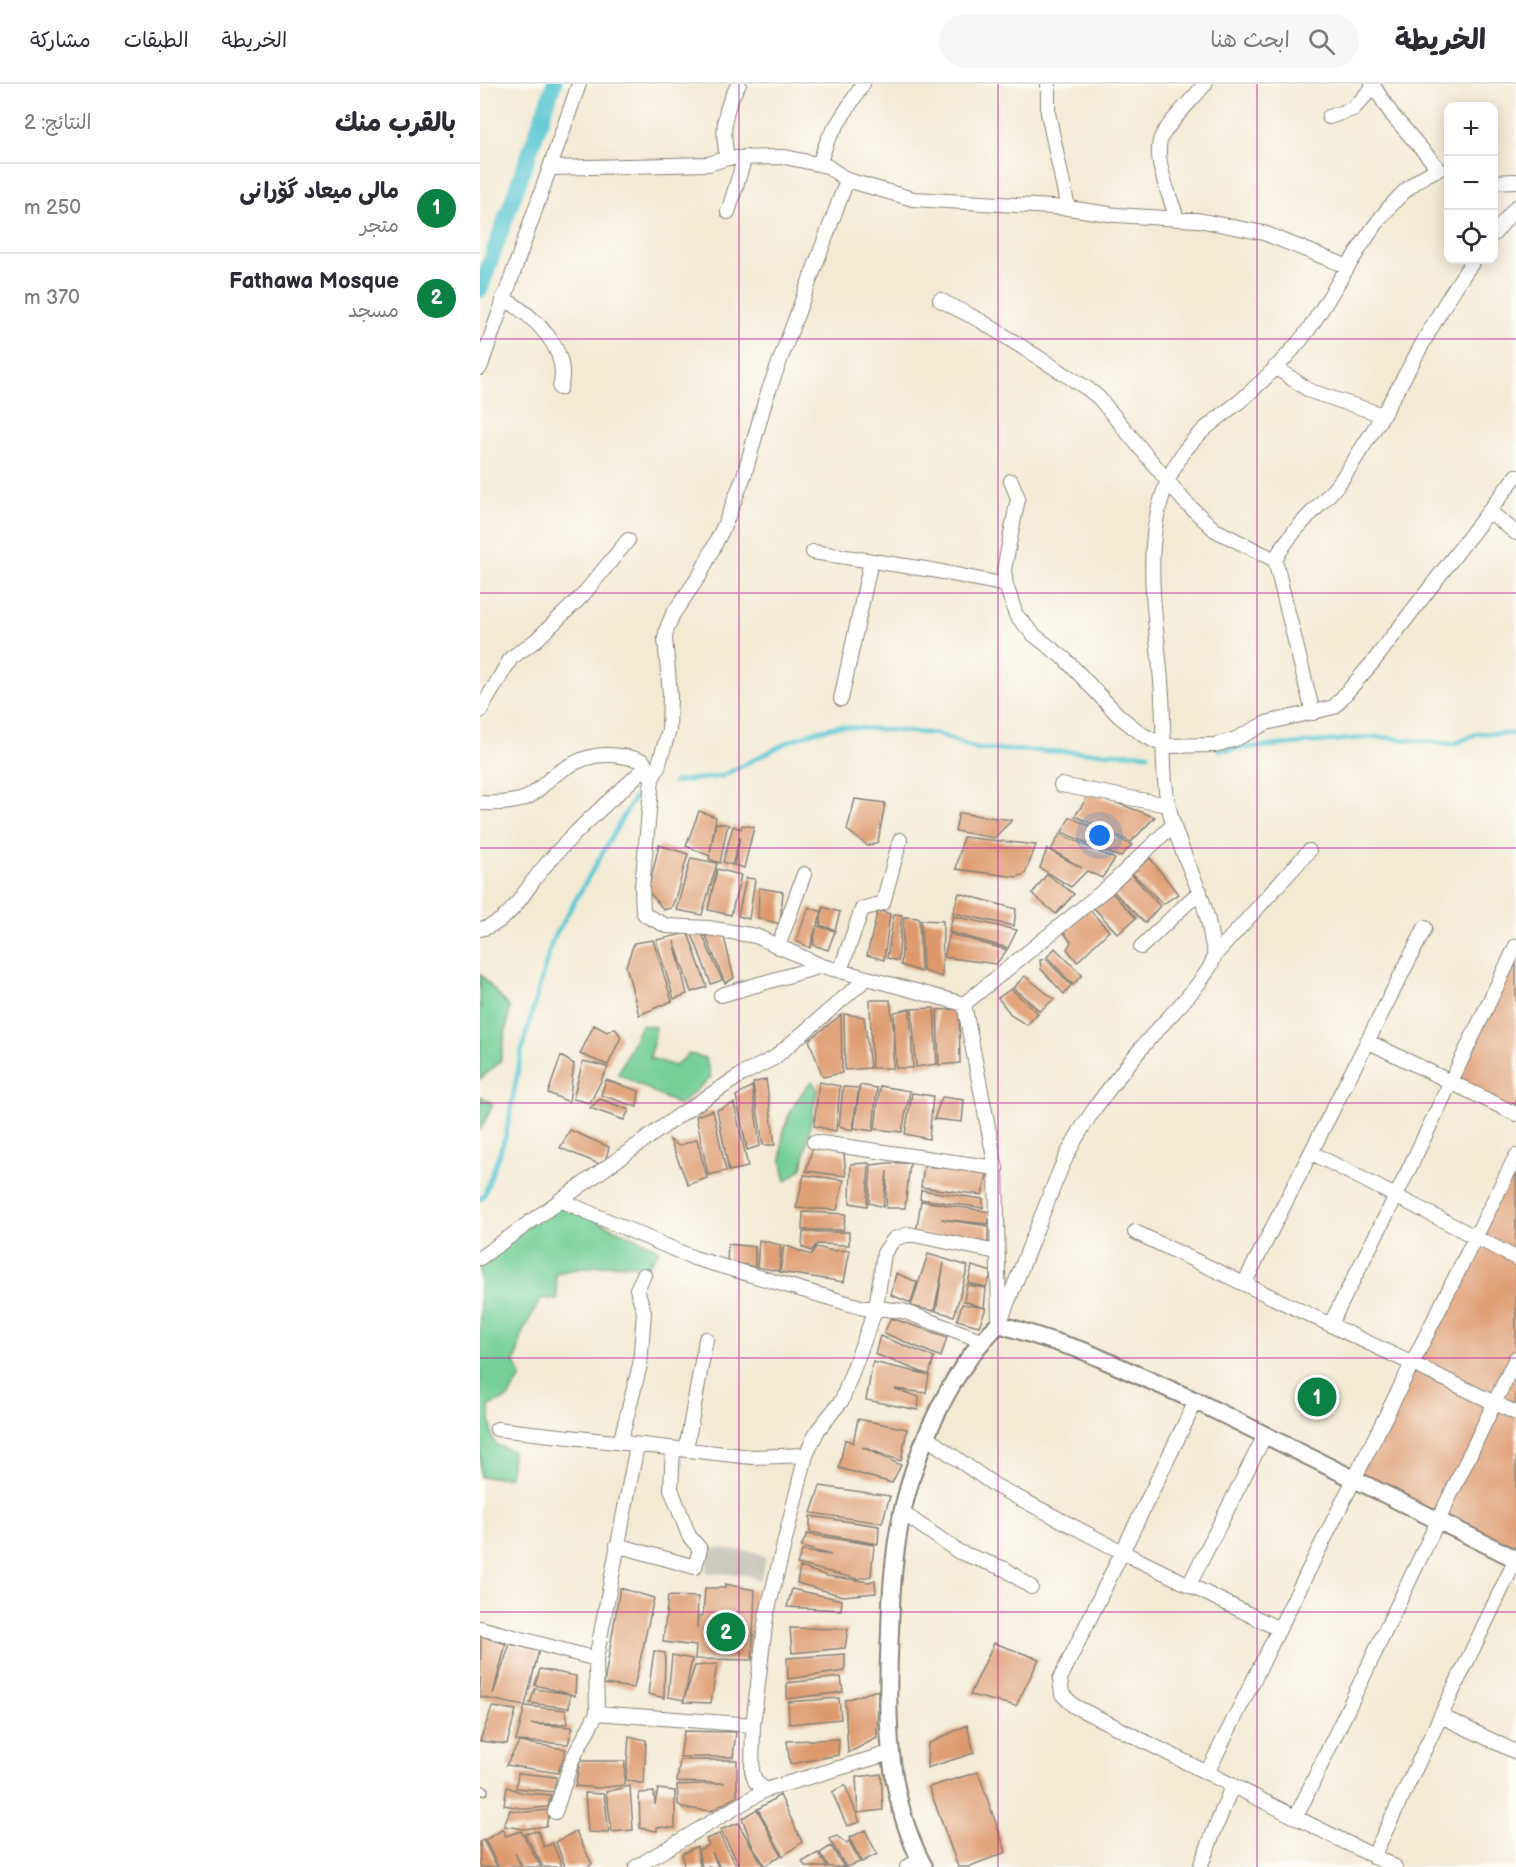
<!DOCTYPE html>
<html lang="ar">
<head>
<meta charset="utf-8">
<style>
  body { margin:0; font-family:"Balsamiq Sans","Playpen Sans Arabic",sans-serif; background:#f7f7f7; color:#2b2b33; direction:rtl }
  .controls { position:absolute; right:18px; top:18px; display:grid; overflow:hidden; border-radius:12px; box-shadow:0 3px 15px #0003 }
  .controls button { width:54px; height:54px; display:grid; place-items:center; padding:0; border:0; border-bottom:2px solid #e1e1e2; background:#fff; color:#2b2b33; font:30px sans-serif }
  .you { position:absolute; left:620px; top:752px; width:21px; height:21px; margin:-15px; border:4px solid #fff; border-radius:50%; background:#1a73e8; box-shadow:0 0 0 9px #1a73e833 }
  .badge { display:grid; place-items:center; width:39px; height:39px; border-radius:50%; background:#0b8043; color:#fff; font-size:20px; font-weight:700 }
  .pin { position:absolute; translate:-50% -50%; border:3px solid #fff; box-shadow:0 2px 6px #0006 }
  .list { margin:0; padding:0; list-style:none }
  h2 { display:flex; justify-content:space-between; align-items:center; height:78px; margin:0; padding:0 24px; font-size:26px }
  h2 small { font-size:20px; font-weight:400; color:#7c7c81 }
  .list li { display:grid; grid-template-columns:39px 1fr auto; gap:18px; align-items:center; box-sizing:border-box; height:90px; padding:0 24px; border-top:2px solid #e1e1e2 }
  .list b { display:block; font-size:22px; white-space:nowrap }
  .list p { margin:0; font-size:20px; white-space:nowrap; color:#7c7c81 }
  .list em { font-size:20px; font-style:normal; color:#7c7c81 }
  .icon { flex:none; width:33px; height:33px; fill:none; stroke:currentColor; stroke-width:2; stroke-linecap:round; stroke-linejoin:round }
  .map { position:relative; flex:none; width:1036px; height:1783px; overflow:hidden; direction:ltr }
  header { display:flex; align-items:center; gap:36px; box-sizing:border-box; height:84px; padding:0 30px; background:#fff; border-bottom:2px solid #e1e1e2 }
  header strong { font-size:28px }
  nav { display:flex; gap:33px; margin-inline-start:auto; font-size:21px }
  .search { width:420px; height:54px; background:#f7f7f7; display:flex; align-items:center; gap:15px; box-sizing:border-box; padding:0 21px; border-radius:33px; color:#7c7c81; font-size:22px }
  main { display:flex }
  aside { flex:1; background:#fff }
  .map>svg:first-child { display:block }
  .industrial { fill:#c7c5b8 }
  .green { fill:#75cf96; stroke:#487659; stroke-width:1.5 }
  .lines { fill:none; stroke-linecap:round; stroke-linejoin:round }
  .stream { stroke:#5bc7d1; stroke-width:4.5 }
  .canal { stroke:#5bc7d1; stroke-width:16 }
  .building { fill:#dd996d }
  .service-casing { stroke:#888378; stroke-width:10 }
  .minor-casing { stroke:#888378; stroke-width:16 }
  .tertiary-casing { stroke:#888378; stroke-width:20 }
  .service { stroke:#fff; stroke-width:7 }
  .minor { stroke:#fff; stroke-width:14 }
  .tertiary { stroke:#fff; stroke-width:16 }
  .grid { fill:none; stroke:#b5179e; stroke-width:1.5; stroke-opacity:0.55 }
</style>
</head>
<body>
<header>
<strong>الخريطة</strong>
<div class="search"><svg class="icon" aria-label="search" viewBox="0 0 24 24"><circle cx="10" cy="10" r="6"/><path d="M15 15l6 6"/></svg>ابحث هنا</div>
<nav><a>الخريطة</a><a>الطبقات</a><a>مشاركة</a></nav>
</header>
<main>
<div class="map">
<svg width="1036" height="1783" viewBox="0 0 1036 1783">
  <rect width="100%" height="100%" fill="#fdfcf7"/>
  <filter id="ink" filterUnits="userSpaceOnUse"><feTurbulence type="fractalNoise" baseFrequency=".0167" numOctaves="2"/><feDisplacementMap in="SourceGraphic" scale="12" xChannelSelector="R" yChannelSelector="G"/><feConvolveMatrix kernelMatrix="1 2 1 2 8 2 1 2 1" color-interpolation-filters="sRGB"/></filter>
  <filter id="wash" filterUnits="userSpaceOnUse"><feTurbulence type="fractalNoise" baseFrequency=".008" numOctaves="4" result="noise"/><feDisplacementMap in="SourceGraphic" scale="24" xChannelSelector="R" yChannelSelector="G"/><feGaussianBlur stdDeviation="1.35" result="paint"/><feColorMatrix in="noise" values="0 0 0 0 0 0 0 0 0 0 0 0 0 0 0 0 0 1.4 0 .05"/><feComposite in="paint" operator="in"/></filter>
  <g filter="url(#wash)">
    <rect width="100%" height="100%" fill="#f3ead4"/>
    <!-- industrial -->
    <path class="industrial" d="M241,1464l35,4 10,5 -6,23 -12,-5 -42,-2 2,-24z"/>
    <!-- green -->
    <path class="green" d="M0,890l30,34 -10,54 -20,17z
      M161,941l15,2 -6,31 25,8 14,-12 16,4 6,19 -32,28 -61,-31z
      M332,997l5,8 -15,79 -16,13c-11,-38 -1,-71 26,-100z
      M0,1012l13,8 -13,27z
      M76,1119l104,46 -13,18c-31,-6 -60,0 -91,6l1,27 -16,-2 -18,33 -8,32 6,14 -13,21 -19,8 3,30 4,9 16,6 -2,26h-30v-219z"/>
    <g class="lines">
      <!-- stream -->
      <path class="stream" d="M739,666l158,-13 77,7 24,-11 38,1
        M194,698l48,-6 68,-35 26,-10 22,-5 99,8 40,15 171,5
        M0,1115l4,-4 22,-60 16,-86 30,-108 82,-143 9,-9"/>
      <!-- canal -->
      <path class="canal" d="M0,206l74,-206"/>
    </g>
    <g id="blocks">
      <!-- building -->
      <path class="building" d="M610,709l65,24 -24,25 -56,-26z
        M375,715l30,4 -7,39 -10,4 -21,-16z
        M219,727l17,6 -6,36 6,-30 14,2 -3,3 -7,35 -11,-4 1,-3 -24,-10z
        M479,729l53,7 -18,18 -39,-7z
        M590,733l62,28 -12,12 -23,-9 -35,-16z
        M262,741l12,2 -10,41 -10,-3 6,-28 -8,28 -9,-3 10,-36 8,3z
        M580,750l55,25 -13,19 -15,-7 -16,16 -31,-19 7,-19 35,19 -31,-18z
        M483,753l73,8 -11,29 -8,3 -61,-8z
        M179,761l29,9 -13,45 -4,9 -7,2 -16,-19z
        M211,774l26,5 -15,52 -26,-5z
        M670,774l28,36 -15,10 -31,-31z
        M237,785l24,6 -10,40 -23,-5z
        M567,790l27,20 -18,20 -24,-20z
        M651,790l29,32 -15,17 -33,-33z
        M266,794l9,1 -6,40 -11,-3z
        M279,804l24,4 -3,32 -22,-6z
        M479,809l57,16 -2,17 -61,-13z
        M632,809l24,25 -18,16 -24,-26z
        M329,823l13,5 -5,14 18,5 -7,19 -15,-5 3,-17 -6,20 -14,-7z
        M343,823l17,5 -5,18 -15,-5z
        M608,824l21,23 -32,31 -10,-13 4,-7 -8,-11z
        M398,826l12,4 -6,46 -17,-5z
        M414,830l8,1 -4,46 -11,-3z
        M473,832l64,14 -9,18 -59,-16z
        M424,833l15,1 2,54 -20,-7z
        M441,836l22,1 -1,56 -19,-6z
        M208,849l19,54 -16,5 -17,-51 13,53 -13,5 -18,-59z
        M243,849l11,45 -9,5 -20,-49z
        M212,850h10l20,46 -11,4z
        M470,850l57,16 -11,14 -52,-7z
        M173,856l19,61 -33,14 -13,-49 8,-23z
        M1036,860v170l-66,-34z
        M575,864l27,27 -9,10 -26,-28z
        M566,875l25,26 -7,9 -23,-25 -1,-9z
        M545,892l29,23 -14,12 -27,-23z
        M531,905l27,24 -11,12 -15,-9 -14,-18z
        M390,916h20l4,34 -1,34h-21z
        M454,924l3,56 -21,3 -4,-58z
        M430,925l3,59h-17l-2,-56z
        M479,925l1,54 -21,2 -2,-55z
        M364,930l20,3 6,51 -25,2z
        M361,931l1,58 -19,4 -14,-37z
        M114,941l13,7 8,-4 6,9 -13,28 -28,-11z
        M81,972l13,8 -5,38 -21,-9z
        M103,977l25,6 -18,36 -17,-4z
        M286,995l9,66h-12l-10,-62z
        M126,996l33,11 -2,16 -36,-12z
        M339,998l21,4 -4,45 -22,-5z
        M380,1001l17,3 -4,43 -19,-3z
        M272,1002l8,60 -13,4 -11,-54z
        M400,1002l30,5 -8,41 -27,-3z
        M363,1003l16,1 -7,42 -13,-4z
        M432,1009l21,3 -4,43 -24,-5z
        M462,1013l22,3 -2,22 -28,-3z
        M120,1015l29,11 -5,10 -34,-12z
        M254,1019l14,64 -19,4 -12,-61z
        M233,1026l13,61 -18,4 -12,-59z
        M90,1046l39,17 -5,19 -44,-18z
        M217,1055l10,39 -19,7 -18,-45 9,6z
        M333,1063l31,7 2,22 -40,-5z
        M1036,1072v403l-79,-38 -78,-50z
        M389,1079l-2,43 -17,-3 1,-39z
        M408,1079h22l-5,45h-19l1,-37 -4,36 -14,-4 2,-38z
        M444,1082l64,6 -6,23 -61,-8z
        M324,1091l40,5 -7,30 -41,-2z
        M441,1106l62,9v9l-63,-9z
        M441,1117l70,11 -3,12 -47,-5 47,7v20l-72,-13z
        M323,1128l43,2 -3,16h-41z
        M323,1148h46v13l-32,-1 -6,7 -9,-4z
        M279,1156l22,5 -2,26 -22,-4z
        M248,1160l27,3v20l-28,-6z
        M304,1161l27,10 5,-8 17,4 17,-1 -6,32 -64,-10z
        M448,1170l40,12 -14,50 -18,-5 8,-48 -10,48 -23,-5z
        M492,1182l20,6 -6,15 -18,-4z
        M416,1189l21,9 -6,21 -20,-8z
        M487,1201l19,3 -2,20 -20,-7z
        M482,1220l24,4 -7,18 -22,-6z
        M411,1234l56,19 -6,20 -57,-24z
        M400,1252l54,21 -5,18 -54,-21z
        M393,1278l56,13 -3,18 -31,-4 24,8 -1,13 -52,-10z
        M378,1335l49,10 -6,32 -39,-14 39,18 -9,18 -53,-15 6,-29 8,4z
        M340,1402l70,10 -8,27 -71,-10z
        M330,1432l69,10 -1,18 -68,-12z
        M327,1450l67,11 -3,31 -13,3 -61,-15 5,-13 29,4 -30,-8z
        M320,1483l27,9 42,6 6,-2 1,13 -33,3 -46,-13z
        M245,1500l30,6 -3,70 -57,-1 1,-13 -33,-4 5,-46 30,1 -1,31 1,-11 5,-2 2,-27h20z
        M140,1504l34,10 -20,90 -30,-4z
        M312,1505l50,11 -1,10 -54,-3z
        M310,1544l58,1 -3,19 -53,5z
        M1,1552l25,8 -13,50 17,-50 29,6 -14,56 -45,-9z
        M514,1559l45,16 -23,47 -46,-11z
        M174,1567l11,2 -1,45 -16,-4z
        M365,1570v17l-57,8 -1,-21z
        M192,1571l20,4 -8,41 -16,-3z
        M237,1580l-6,39 -28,-1 12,-36z
        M60,1585l36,7 -1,20 -5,-2 -1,14 -39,-5 5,-14 35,5 -35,-9z
        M361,1593l2,15 -56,7v-16z
        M398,1606l-1,48 -29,15 -3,-53z
        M359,1614l2,21 -52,5 -1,-22z
        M45,1622l41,4 2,14h-37l42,3 -5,17 -52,-3z
        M12,1623l24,3 -9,34 -27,-3z
        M487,1641l7,28 -47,15 1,-24z
        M204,1647l52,1 -3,25h-53z
        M149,1652l17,4 -2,44 -18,-4z
        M359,1655l-1,16 -48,9 -3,-23z
        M39,1658l47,7 -8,24 -52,-8z
        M200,1676h57v36l-26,15 -28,-3 -5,-4 -1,-19 48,-2 -48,-1z
        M100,1677h45l-1,24 -26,3 -23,-2z
        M498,1688l28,80 -38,15h-10l-29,-80z
        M38,1689l38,4 -2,15 -38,-4z
        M401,1690l2,36 -25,3 -2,-36z
        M365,1701l15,37 -13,4 -15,-34z
        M150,1702l3,44 -21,2 -6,-40z
        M27,1703l16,6 28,2 -3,12 -22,2 -22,-4z
        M178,1705l17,2v37l-18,-1v4l-17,-3 -1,-35 15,-1 1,13z
        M105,1709l19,1 5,39 -21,-1z
        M300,1711l22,47 -19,14 -25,-47z
        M277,1725l24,46 -16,11 -13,-21 -10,-27z
        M30,1726l15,2 25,-2 -4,16 -22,3 -20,-3z
        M258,1739l26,44h-23l-21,-37z
        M23,1745l3,7 15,-5 20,36h-19l-7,-14 6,14h-22l-14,-27z
        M385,1746l12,24 -15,8 -13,-24z
        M58,1747l6,16 9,-4 9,24h-19l-18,-33z
        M96,1747l16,33 -5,3h-22l-9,-25z
        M239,1750l18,33h-17l-8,-15 6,15h-16l-4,-17 11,-5 -3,-6z
        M357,1752l9,7 3,-2 11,21 -14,5 -17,-28z
        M3,1756l14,27h-17v-25z
        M217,1762l3,21h-16l-2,-13z
        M351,1762l13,21h-15l-9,-14z
        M338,1769l9,14h-21l-4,-5z"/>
    </g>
  </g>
  <g filter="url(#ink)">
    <use href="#blocks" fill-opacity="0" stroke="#888378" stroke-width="1.5"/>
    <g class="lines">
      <!-- service casing -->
      <g class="service-casing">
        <path id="service" d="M0,1705l4,2"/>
      </g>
      <!-- minor casing -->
      <g class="minor-casing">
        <path id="minor" d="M568,0v29l20,95
          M849,33l24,-8 21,-23
          M247,74c-5,-28 -4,-50 12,-74
          M339,80l9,-25 35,-55
          M71,84l158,-4 18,-6 58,-1 42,9 20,14 66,19 155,9 48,7 82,5 66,13 82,33
          M1014,98l22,-1
          M248,128l17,-55
          M697,135c-6,-21 -27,-65 -14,-85 11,-17 29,-34 42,-50
          M1014,150l22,-27
          M23,214c31,18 68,51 57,90
          M460,216l41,21 107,68 11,9 86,104 30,28 60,30
          M795,283l35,24 73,24
          M0,284l99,-284
          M531,397l7,17 -14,72 2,15 10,30 18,20 31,24 54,57 24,19 22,11 50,-1 21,-6 30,-16 68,-16 39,-45 143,-186
          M1009,427l27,22
          M333,468l119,18 74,15
          M361,615l30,-138
          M0,627l31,-53 24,-17 47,-45 46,-56
          M833,629l-38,-153c16,-31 42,-50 64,-77 9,-12 17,-26 25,-38 40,-60 68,-128 110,-185
          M172,695l6,-12 11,-37 1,-36 -5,-56 2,-10 6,-14 27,-39 25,-51 19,-48 22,-78 81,-218
          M581,701l107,20
          M0,719c13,1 34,0 46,-5 11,-5 17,-14 26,-21 32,-24 54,-27 91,-16l9,18 -10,108 1,25 4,4 20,10 41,2 48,8 66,30 142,38 32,164 3,151
          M0,845c31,-5 45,-41 64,-62 30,-36 68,-68 102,-100
          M298,863l26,-73
          M661,863l59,-56
          M734,872l95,-105
          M360,887l22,-62 21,-6 17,-63
          M241,911l101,-29
          M484,920l144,-117 65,-62
          M887,957l149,73
          M334,1058l182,26
          M832,1069l204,105
          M80,1116l134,58 170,50h12l8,-55 10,-14 15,-5 88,18
          M655,1148l381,181
          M0,1174l201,-144 60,-39 33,-17 92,-79
          M765,1198l180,-354
          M851,1239l65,-127 120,-250
          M519,1240c21,-52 41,-105 62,-156 19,-45 52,-85 82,-122 16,-20 66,-67 71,-89 1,-6 -2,-14 -3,-20 -5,-41 -27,-75 -38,-114 -13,-41 -8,-84 -11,-126 -4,-83 -30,-174 24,-248 17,-22 39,-35 60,-53 21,-19 43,-40 60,-63 35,-48 76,-143 133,-164l-46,-53 -21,-32
          M716,1317l-136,278 2,15 12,12 321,161
          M17,1345l255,28 54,-2
          M447,1354l69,48 128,67 155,76
          M140,1359l20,-78 4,-53 -7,-23 7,-14
          M206,1366l20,-111
          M423,1429l56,39 46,17 26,18
          M137,1461l78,22 5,-18 -11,-13 -18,-47 2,-40
          M709,1501l76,-150
          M0,1544l116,31
          M117,1629l156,12
          M961,1632l75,36
          M727,1689l309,-617
          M285,1706l-10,-9 -3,-10 1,-46 13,-108 40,-162 12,-25 24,-30 34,-92 27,3 78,29
          M75,1728l17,-52 25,-47 -1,-54 41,-214
          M816,1733l220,-459
          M893,1773l143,-298
          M156,1783l129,-77 125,-37
          M427,1783l14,-7
          M720,1783l32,-81"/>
      </g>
      <!-- tertiary casing -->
      <g class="tertiary-casing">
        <path id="tertiary" d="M444,1783c-39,-72 -38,-155 -34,-235 1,-45 4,-91 16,-135 14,-57 49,-133 93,-173l85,27 112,50 320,158"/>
      </g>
      <!-- service -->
      <use href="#service" class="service"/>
      <!-- minor -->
      <use href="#minor" class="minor"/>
      <!-- tertiary -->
      <use href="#tertiary" class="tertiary"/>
    </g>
  </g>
  <!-- grid -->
  <path class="grid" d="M259,0v1783M518,0v1783M777,0v1783M0,255h1036M0,509h1036M0,764h1036M0,1019h1036M0,1274h1036M0,1528h1036"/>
</svg>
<div class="controls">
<button>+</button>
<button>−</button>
<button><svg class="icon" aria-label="locate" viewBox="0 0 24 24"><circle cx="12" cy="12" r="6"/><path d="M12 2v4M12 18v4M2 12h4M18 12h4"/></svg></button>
</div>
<div class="you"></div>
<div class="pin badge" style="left:837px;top:1313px">1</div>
<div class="pin badge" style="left:246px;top:1548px">2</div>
</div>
<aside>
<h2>بالقرب منك<small>النتائج: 2</small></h2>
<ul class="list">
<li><span class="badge">1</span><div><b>مالی میعاد گۆرانی</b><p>متجر</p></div><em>250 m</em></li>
<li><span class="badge">2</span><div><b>Fathawa Mosque</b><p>مسجد</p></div><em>370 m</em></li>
</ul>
</aside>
</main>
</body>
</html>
